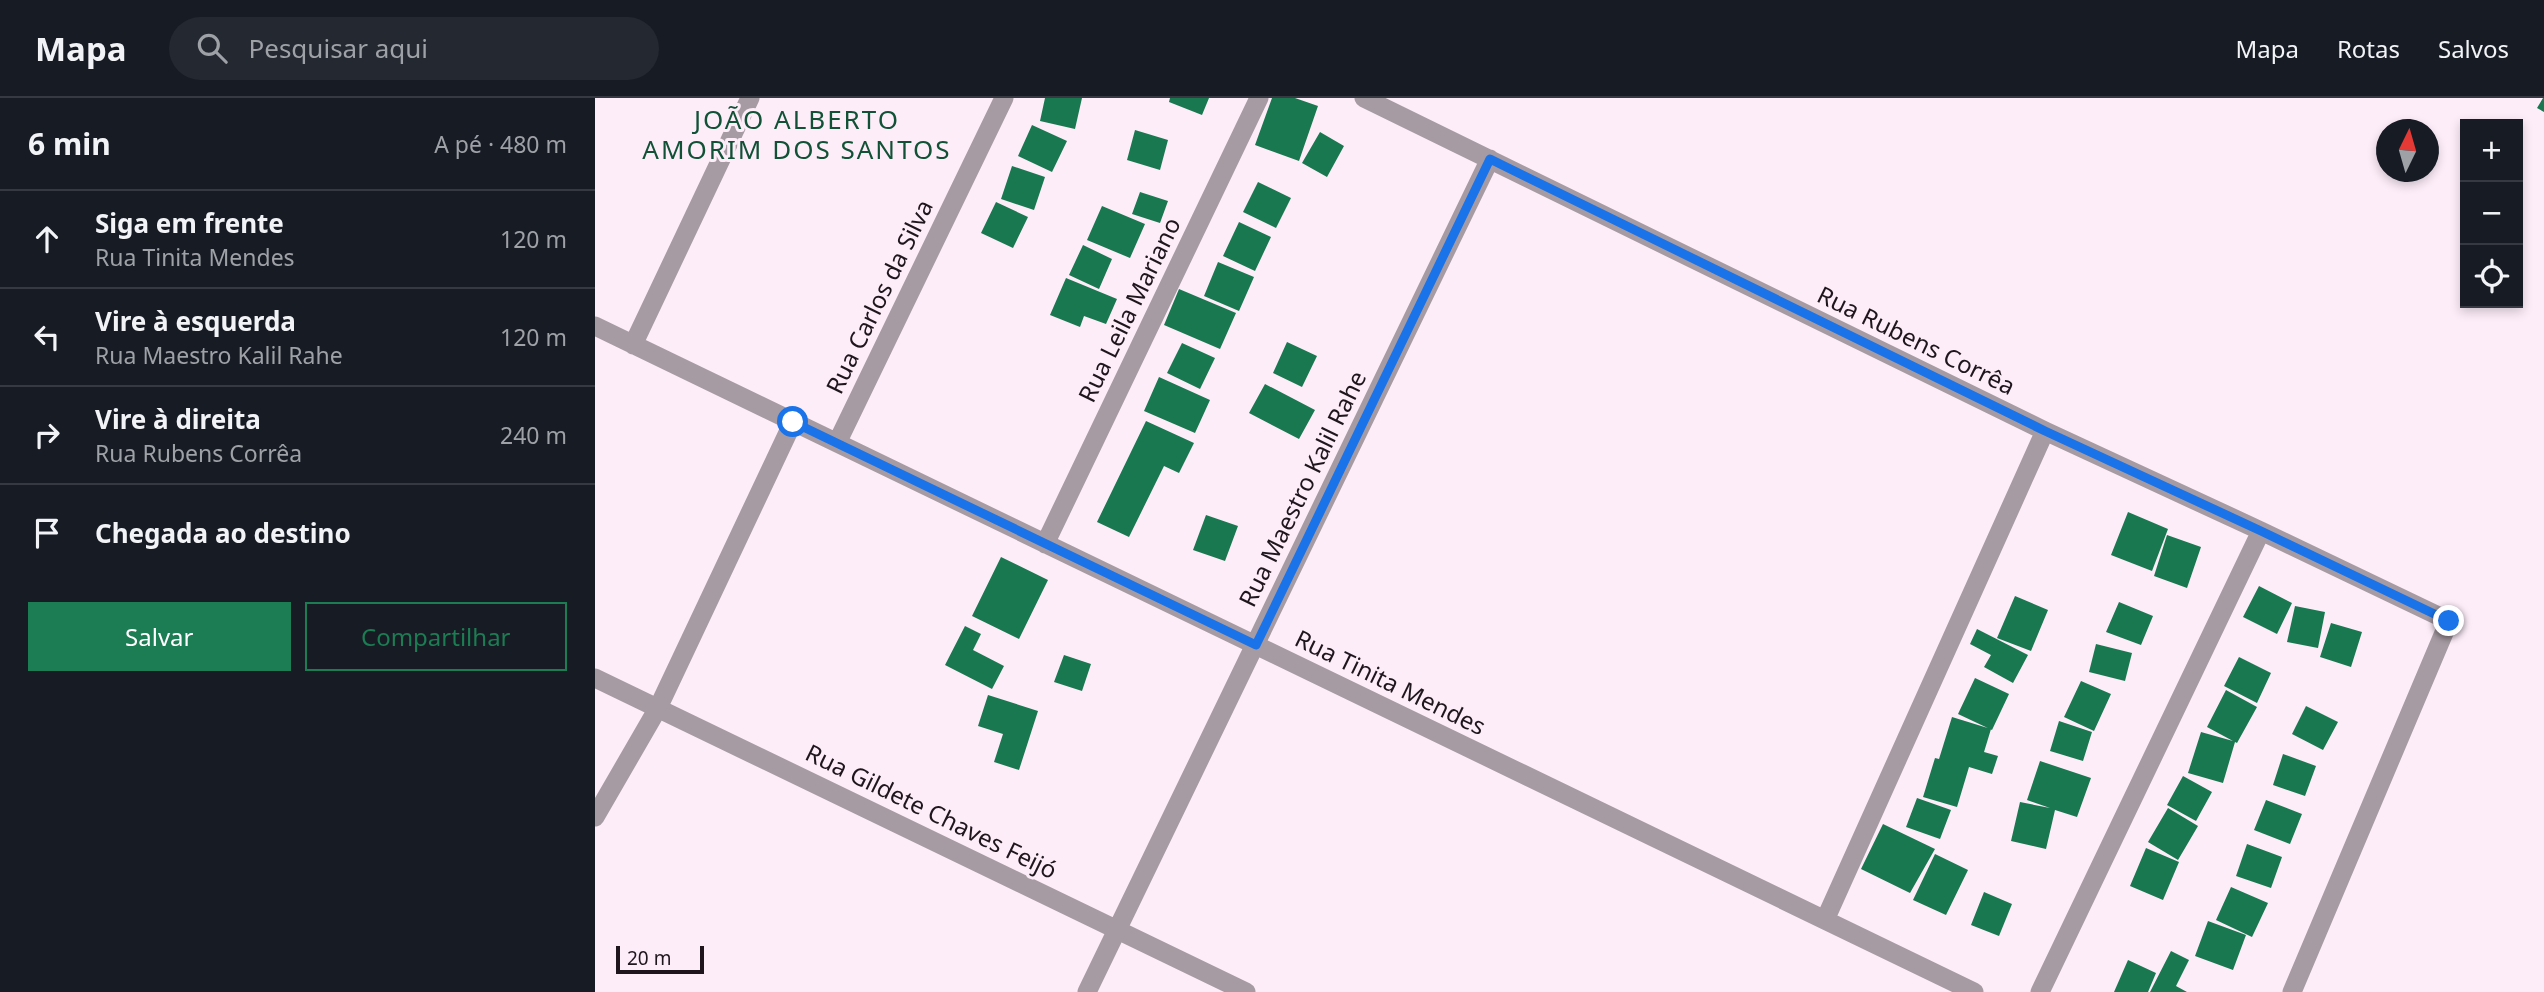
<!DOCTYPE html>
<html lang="pt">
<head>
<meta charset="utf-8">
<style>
  body { margin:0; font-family:"Noto Sans",sans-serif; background:#242831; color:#f1f3f6 }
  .controls { position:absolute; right:21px; top:21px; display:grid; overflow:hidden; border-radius:0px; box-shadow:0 4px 10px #0003 }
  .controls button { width:63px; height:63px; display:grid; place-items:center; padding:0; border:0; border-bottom:2px solid #363941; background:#171b24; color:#f1f3f6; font:35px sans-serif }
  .compass { position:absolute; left:1781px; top:21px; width:63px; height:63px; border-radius:50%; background:#171b24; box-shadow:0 4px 10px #0003; rotate:5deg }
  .scale { position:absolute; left:21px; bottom:18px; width:88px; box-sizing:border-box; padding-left:7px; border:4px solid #1f161d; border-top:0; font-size:19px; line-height:24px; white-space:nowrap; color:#1f161d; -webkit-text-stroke:5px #fdedf9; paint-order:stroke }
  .stop { position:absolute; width:21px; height:21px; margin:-16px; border:5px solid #1a73e8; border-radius:50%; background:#fff }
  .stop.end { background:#1a73e8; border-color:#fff; box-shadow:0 2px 7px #0008 }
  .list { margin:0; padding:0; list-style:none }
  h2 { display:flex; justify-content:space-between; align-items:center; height:91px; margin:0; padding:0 28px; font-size:30px }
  h2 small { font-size:23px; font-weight:400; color:#9ea1a6 }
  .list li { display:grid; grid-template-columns:46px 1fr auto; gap:21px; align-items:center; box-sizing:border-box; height:98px; padding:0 28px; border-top:2px solid #363941 }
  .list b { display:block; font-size:26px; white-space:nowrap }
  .list p { margin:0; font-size:23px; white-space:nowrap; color:#9ea1a6 }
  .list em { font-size:23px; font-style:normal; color:#9ea1a6 }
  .actions { display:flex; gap:14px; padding:21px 28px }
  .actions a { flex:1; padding:16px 0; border:2px solid #1c7c53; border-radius:0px; text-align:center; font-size:24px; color:#1c7c53 }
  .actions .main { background:#1c7c53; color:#fff }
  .icon { flex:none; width:38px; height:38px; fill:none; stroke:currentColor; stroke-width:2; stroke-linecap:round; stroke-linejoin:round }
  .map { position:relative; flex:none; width:1949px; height:894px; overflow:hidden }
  header { display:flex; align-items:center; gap:42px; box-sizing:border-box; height:98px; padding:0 35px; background:#171b24; border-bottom:2px solid #363941 }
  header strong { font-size:33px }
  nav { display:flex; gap:38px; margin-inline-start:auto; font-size:24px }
  .search { width:490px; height:63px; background:#242831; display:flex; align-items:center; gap:18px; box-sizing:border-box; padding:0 24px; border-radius:38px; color:#9ea1a6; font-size:26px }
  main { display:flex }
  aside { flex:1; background:#171b24 }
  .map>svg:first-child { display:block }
  .building { fill:#197850 }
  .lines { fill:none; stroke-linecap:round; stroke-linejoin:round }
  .minor { stroke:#a69ba3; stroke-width:19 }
  .route { stroke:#1a73e8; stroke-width:9 }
  .labels { text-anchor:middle; stroke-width:6; stroke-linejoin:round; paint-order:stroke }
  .street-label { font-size:24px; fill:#1f161d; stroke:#fdedf9 }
  .neighbourhood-label { font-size:26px; letter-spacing:2px; fill:#115236; stroke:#fdedf9 }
</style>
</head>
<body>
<header>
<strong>Mapa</strong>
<div class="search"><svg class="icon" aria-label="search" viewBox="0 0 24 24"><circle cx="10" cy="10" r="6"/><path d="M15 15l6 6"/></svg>Pesquisar aqui</div>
<nav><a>Mapa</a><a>Rotas</a><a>Salvos</a></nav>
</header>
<main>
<aside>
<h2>6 min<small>A pé · 480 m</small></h2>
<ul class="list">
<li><svg class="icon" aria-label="ahead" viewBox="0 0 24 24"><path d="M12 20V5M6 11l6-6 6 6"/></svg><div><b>Siga em frente</b><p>Rua Tinita Mendes</p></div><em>120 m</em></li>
<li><svg class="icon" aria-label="left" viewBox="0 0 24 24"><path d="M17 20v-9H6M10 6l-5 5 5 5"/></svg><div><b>Vire à esquerda</b><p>Rua Maestro Kalil Rahe</p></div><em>120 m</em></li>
<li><svg class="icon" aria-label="right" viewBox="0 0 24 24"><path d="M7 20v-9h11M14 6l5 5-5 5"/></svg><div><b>Vire à direita</b><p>Rua Rubens Corrêa</p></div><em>240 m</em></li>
<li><svg class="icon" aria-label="arrive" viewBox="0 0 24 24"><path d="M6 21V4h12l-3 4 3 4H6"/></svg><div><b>Chegada ao destino</b></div></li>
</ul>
<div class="actions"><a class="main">Salvar</a><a>Compartilhar</a></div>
</aside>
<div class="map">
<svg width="1949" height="894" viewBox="0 0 1949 894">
  <rect width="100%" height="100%" fill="#fdedf9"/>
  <!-- building -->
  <path class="building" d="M450,0h37l-7,31 -35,-8z
    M575,0h39l-7,17 -33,-13z
    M677,0h23l23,8 -19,55 -44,-16z
    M1948,0h1v14l-7,-4z
    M437,27l35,16 -15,31 -34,-16z
    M540,32l33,10 -8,30 -33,-10z
    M725,34l24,14 -17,31 -25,-14z
    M417,68l33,11 -11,33 -33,-11z
    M663,84l33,16 -15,30 -33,-16z
    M545,94l28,9 -8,22 -28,-9z
    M401,104l32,15 -15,31 -32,-15z
    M507,108l43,18 -15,34 -43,-18z
    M644,124l32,15 -16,34 -32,-15z
    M488,147l29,14 -13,30 -30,-14z
    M623,164l36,15 -15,34 -35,-15z
    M471,180l51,21 -11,25 -22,-8 -4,11 -30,-12z
    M584,191l57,24 -16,36 -56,-24z
    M692,244l30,14 -15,31 -29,-14z
    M587,245l33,15 -15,31 -33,-16z
    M564,279l51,23 -15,33 -51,-22z
    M670,286l50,26 -16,29 -50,-26z
    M551,323l48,22 -15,30 -15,-7 -35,71 -32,-15z
    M1533,414l40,17 -16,42 -41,-16z
    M611,417l32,11 -13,35 -32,-11z
    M1572,437l34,12 -14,41 -33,-12z
    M406,459l47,23 -29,59 -47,-23z
    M1664,488l33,17 -15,31 -34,-17z
    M1420,498l33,14 -17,41 -34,-13z
    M1524,504l34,14 -12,29 -35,-13z
    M1700,508l30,6 -7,36 -31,-6z
    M1736,525l31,9 -11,35 -31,-10z
    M370,528l16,8 -8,16 31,16 -12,23 -47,-24z
    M1382,531l51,26 -15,28 -29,-16 7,-12 -21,-11z
    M1501,546l36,9 -7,28 -36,-9z
    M469,557l27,9 -9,27 -28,-9z
    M1644,559l32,16 -14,30 -33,-17z
    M1380,580l34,16 -17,36 -34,-16z
    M1486,583l30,13 -17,37 -30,-14z
    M1631,592l31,17 -20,36 -2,-1 -12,41 -35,-10 13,-41 32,9 -26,-14z
    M393,597l50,16 -19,59 -25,-8 9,-28 -25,-8z
    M1711,608l32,16 -15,28 -31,-16z
    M1357,619l39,12 -7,23 14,4 -6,18 -23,-7 -12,40 -34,-10 12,-39 4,1z
    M1464,623l33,11 -9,29 -33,-10z
    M1688,656l33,12 -11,30 -32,-11z
    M1445,663l51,17 -14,39 -22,-7 -9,39 -35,-8 9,-39 30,6 -23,-8z
    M1588,678l29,16 -16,29 -29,-16z
    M1322,700l34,12 -11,29 -34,-12z
    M1671,702l36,14 -12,30 -36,-14z
    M1573,710l30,18 -20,34 -30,-18z
    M1288,726l52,25 -25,44 -49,-24z
    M1652,746l35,13 -11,31 -35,-12z
    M1551,750l33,14 -16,38 -33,-14z
    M1340,756l33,16 -22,45 -33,-15z
    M1636,789l37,16 -16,34 -36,-17z
    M1389,794l28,12 -13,32 -28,-11z
    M1613,823l38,14 -13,35 -38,-14z
    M1576,853l18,9 -13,26 11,6h-37z
    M1533,862l28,13 -8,19h-34z"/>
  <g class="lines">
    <!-- minor -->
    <path class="minor" d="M769,0l681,333 216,100 188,90 -157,371
      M0,228l1379,666
      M38,247l117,-247
      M242,345l167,-345
      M450,446l214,-446
      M0,580l651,314
      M0,719l63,-109 135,-286
      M1230,822l220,-489
      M492,894l403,-833
      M1445,894l221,-461"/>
  </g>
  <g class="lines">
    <!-- route -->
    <path class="route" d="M198,324l463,223 234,-486 555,272 216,100 188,90"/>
  </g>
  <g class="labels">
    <!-- street labels -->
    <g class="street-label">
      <text transform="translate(285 199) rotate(-64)" y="8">Rua Carlos da Silva</text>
      <text transform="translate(535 212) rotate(-64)" y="8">Rua Leila Mariano</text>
      <text transform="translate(1321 243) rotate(26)" y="8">Rua Rubens Corrêa</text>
      <text transform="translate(708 391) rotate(-64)" y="8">Rua Maestro Kalil Rahe</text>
      <text transform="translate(795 585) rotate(26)" y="8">Rua Tinita Mendes</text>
      <text transform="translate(336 714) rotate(26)" y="8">Rua Gildete Chaves Feijó</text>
    </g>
    <!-- neighbourhood labels -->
    <g class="neighbourhood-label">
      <text x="202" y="31">JOÃO ALBERTO<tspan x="202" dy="30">AMORIM DOS SANTOS</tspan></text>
    </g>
  </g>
</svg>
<div class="controls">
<button>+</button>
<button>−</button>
<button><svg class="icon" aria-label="locate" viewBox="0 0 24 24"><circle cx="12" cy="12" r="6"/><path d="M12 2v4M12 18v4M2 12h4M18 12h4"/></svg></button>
</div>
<svg class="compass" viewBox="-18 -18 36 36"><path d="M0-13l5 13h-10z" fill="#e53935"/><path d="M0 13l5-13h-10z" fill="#9ea1a6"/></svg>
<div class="scale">20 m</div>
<div class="stop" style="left:198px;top:324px"></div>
<div class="stop end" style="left:1854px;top:523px"></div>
</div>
</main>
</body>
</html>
